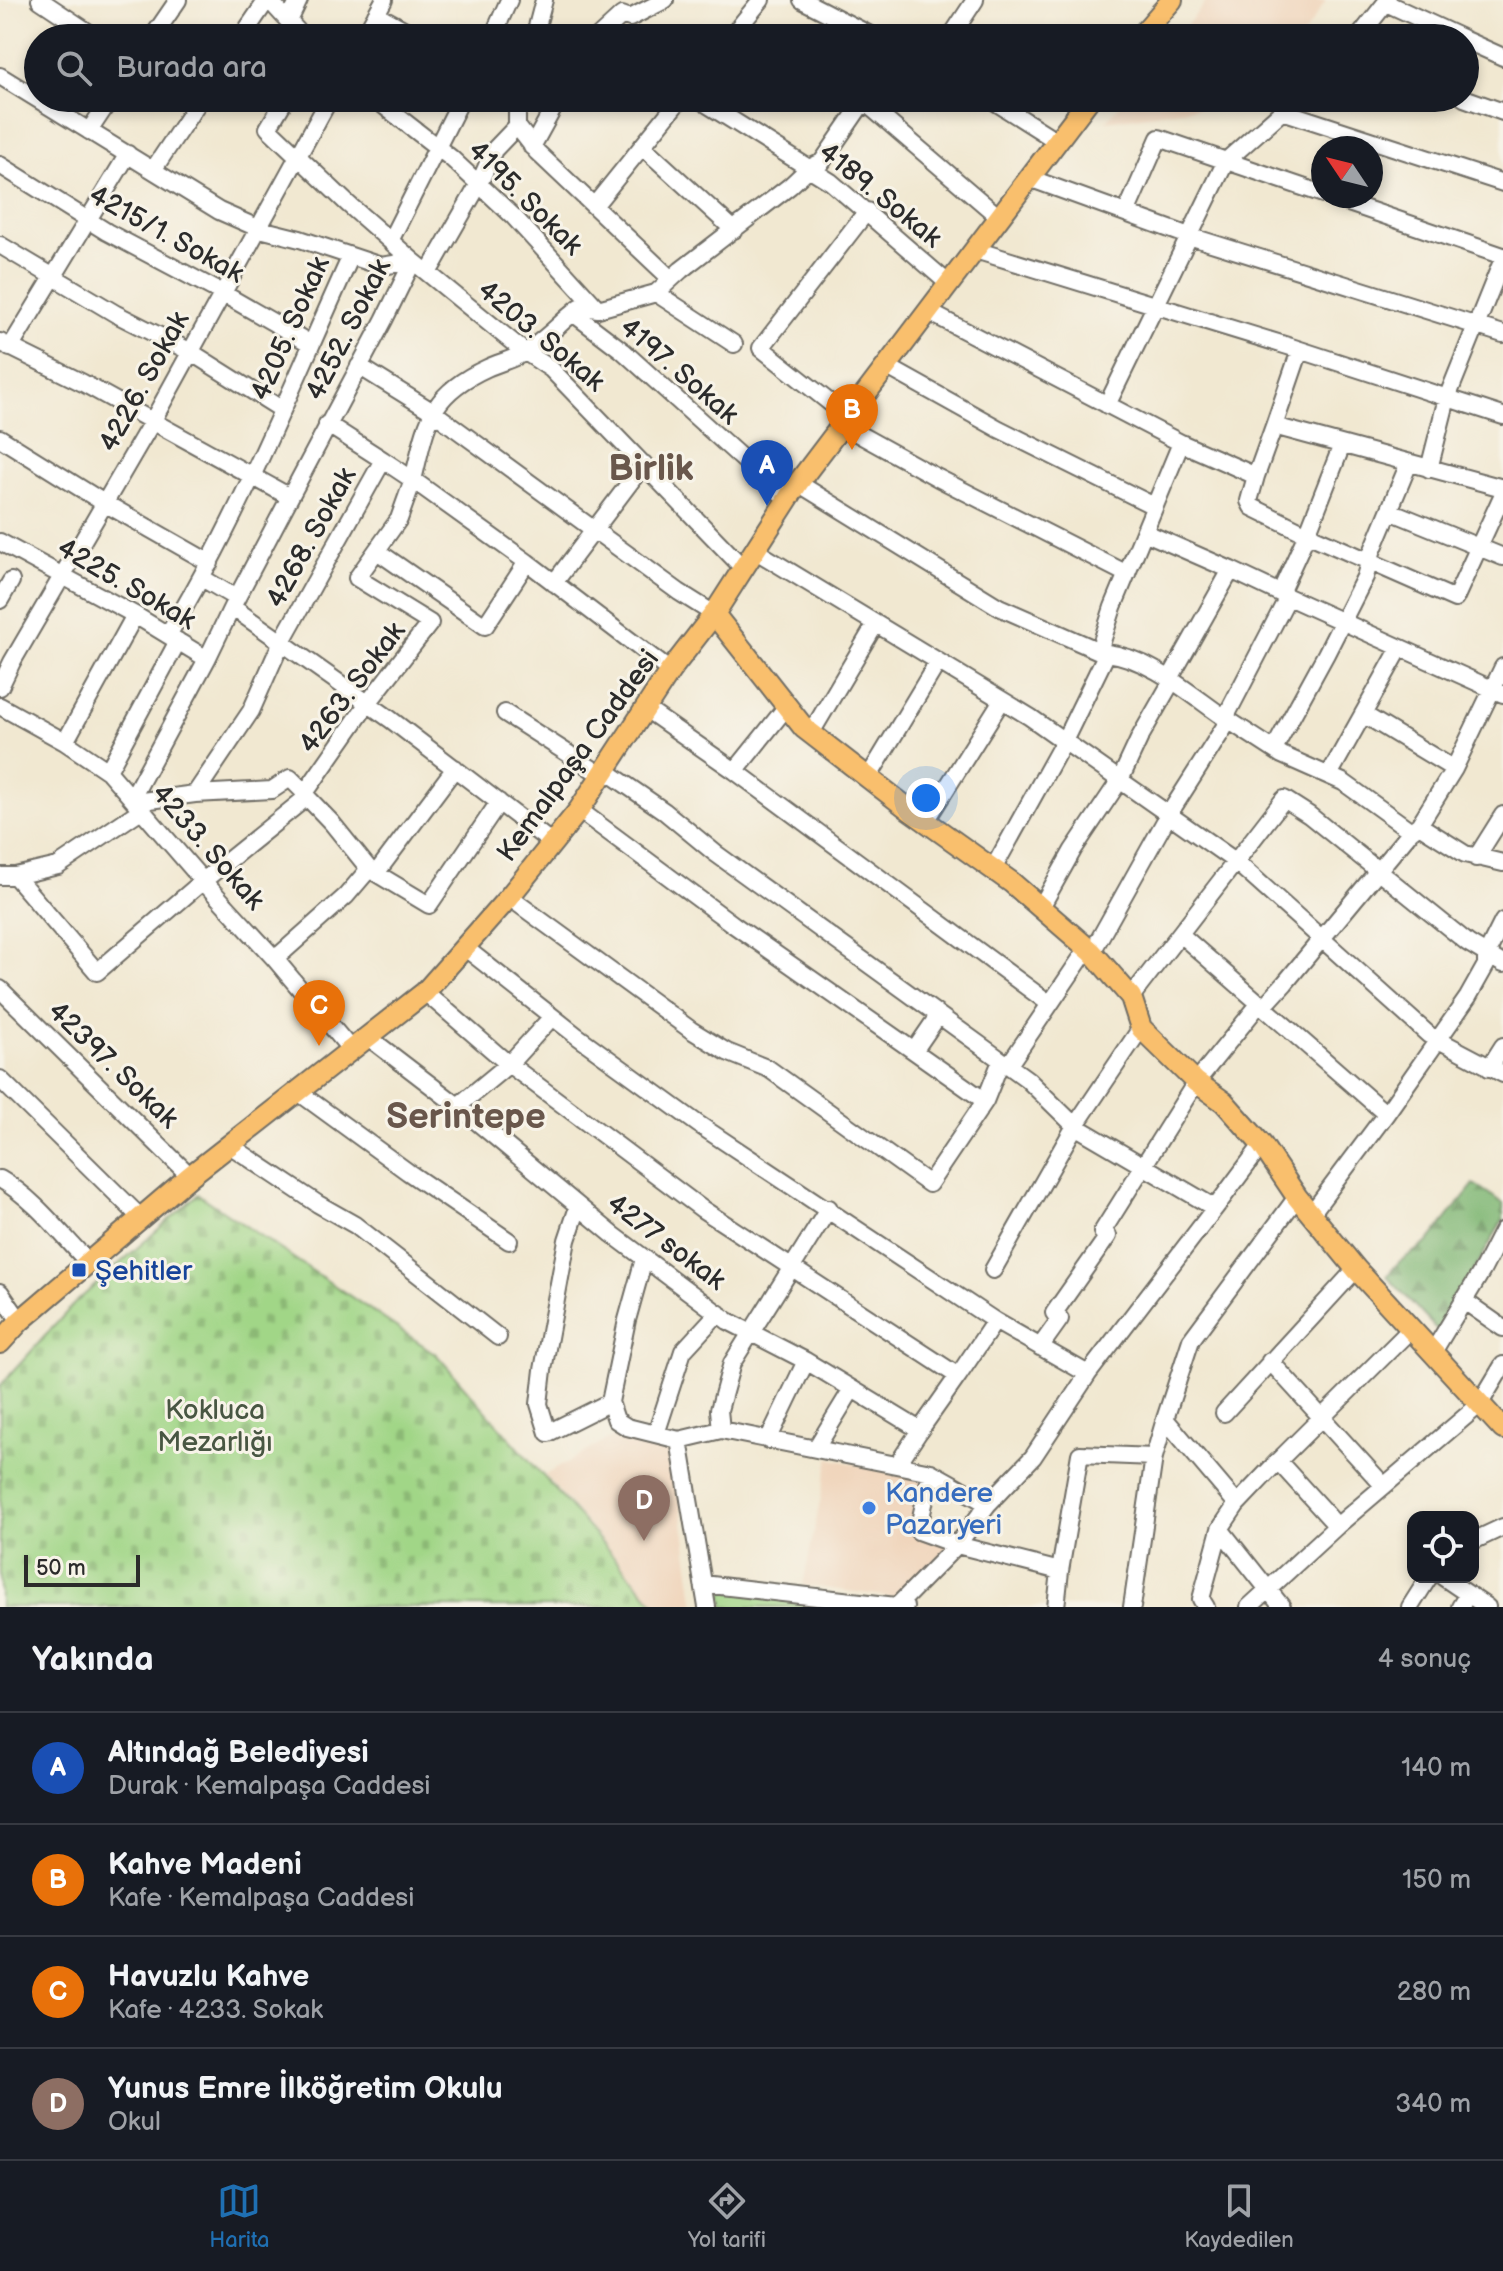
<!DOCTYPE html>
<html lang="tr">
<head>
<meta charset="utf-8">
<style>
  body { margin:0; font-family:"Balsamiq Sans",sans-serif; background:#20242c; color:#f1f3f6 }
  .controls { position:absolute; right:24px; bottom:24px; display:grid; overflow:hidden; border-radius:16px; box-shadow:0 4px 12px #0003 }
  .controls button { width:72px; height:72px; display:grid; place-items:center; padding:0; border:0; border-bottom:2px solid #363941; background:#171b24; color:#f1f3f6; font:40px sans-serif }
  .compass { position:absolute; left:1311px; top:136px; width:72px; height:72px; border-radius:50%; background:#171b24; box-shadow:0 4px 12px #0003; rotate:305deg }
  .scale { position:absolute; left:24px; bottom:20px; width:116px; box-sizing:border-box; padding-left:8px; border:4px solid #2b2b2b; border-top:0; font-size:22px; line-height:28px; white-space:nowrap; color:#2b2b2b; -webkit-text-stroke:6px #f7f3e8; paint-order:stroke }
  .you { position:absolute; left:926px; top:798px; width:28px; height:28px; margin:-20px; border:6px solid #fff; border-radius:50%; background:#1a73e8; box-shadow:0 0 0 12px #1a73e833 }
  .badge { display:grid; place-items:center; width:52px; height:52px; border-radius:50%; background:#1f6fb2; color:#fff; font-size:26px; font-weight:700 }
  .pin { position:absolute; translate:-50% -66px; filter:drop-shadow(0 2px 4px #0008) }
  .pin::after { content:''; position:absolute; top:42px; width:28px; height:24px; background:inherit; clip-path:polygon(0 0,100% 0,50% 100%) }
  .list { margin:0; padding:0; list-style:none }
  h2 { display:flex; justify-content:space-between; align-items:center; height:104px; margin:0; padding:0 32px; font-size:34px }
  h2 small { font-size:26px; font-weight:400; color:#9ea1a6 }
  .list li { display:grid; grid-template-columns:52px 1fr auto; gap:24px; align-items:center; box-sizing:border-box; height:112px; padding:0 32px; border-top:2px solid #363941 }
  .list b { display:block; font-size:30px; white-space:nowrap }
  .list p { margin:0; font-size:26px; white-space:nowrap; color:#9ea1a6 }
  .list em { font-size:26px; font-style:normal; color:#9ea1a6 }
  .icon { flex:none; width:44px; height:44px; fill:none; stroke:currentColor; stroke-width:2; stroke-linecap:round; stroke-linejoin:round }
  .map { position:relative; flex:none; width:1503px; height:1607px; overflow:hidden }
  .search { position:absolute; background:#171b24; box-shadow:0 4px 12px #0003; left:24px; right:24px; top:24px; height:88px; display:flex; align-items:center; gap:20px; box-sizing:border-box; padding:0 28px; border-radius:44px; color:#9ea1a6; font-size:30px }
  .sheet { height:552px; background:#171b24 }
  nav { display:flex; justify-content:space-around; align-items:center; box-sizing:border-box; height:112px; border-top:2px solid #363941; background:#171b24; font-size:22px; color:#9ea1a6 }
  nav a { display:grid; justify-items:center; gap:4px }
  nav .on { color:#1f6fb2 }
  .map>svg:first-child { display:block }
  .built { fill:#f0d5bc }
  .forest { fill:url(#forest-firs); stroke:#567150; stroke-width:2 }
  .cemetery { fill:url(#cemetery-stones); stroke:#668059; stroke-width:2 }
  .park { fill:url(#park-tufts); stroke:#668059; stroke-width:2 }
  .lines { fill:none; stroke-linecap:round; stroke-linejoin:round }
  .minor-casing { stroke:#706d65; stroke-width:20 }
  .major-casing { stroke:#706d65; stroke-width:24 }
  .minor { stroke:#fff; stroke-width:16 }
  .major { stroke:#f9bf6d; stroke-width:20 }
  .transit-dot { fill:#1a4fb4; stroke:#f7f3e8; stroke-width:3 }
  .shop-dot { fill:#3f7fe0; stroke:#f7f3e8; stroke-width:3 }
  .labels { text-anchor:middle; stroke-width:6; stroke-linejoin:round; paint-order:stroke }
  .street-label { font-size:28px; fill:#2b2b2b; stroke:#f7f3e8 }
  .transit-label { font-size:28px; fill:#164399; stroke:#f7f3e8; text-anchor:start }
  .park-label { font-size:28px; fill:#485642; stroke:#f7f3e8 }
  .shop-label { font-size:28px; fill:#366cbe; stroke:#f7f3e8; text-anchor:start }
  .district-label { font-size:36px; font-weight:bold; fill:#69574c; stroke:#f7f3e8 }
</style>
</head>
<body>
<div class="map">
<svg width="1503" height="1607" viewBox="0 0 1503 1607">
  <defs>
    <pattern id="forest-firs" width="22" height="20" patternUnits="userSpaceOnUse" patternTransform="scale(2)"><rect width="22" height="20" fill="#80b774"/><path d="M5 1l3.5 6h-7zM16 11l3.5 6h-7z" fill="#69955f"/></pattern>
    <pattern id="cemetery-stones" width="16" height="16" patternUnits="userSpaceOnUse" patternTransform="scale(2)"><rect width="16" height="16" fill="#a1d687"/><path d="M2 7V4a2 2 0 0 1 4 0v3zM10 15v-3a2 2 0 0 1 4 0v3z" fill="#8bb875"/></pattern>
    <pattern id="park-tufts" width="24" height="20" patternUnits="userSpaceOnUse" patternTransform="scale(2)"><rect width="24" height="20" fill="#a1d687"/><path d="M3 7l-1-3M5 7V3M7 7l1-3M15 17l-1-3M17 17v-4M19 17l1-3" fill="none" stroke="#8bb875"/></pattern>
  </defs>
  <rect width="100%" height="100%" fill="#f7f3e8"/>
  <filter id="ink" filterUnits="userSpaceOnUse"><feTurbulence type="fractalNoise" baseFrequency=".0125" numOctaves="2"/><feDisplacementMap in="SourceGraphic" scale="16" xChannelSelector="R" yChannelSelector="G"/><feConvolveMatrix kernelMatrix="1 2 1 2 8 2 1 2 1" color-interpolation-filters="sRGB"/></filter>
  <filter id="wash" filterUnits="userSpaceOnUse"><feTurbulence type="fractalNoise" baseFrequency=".006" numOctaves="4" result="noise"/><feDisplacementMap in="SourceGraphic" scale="32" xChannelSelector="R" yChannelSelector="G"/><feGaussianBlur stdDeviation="1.8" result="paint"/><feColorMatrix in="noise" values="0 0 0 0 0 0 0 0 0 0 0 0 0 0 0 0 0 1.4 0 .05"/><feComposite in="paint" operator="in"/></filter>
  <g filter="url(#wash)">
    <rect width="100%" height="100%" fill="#f1e8d1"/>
    <!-- built -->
    <path class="built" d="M1208,0h118l-21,33 -6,5h-123z
      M1126,98h98l-9,7 -109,16z
      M620,1433l52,13 23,161h-36l-114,-132z
      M829,1458l95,23 -7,53 34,12 -53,52 -95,-13z"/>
    <!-- forest -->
    <path class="forest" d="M1474,1184l29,19v17l-64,112 -52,-56 12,-14 29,-20z"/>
    <!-- cemetery -->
    <path class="cemetery" d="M198,1194l238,160 222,253h-658v-221l74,-82z"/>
    <!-- park -->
    <path class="park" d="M722,1589l120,18h-118z"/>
  </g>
  <g filter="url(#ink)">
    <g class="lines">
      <!-- minor casing -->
      <g class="minor-casing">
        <path id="minor" d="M40,0l57,38
          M269,0l35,38
          M802,0l74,38
          M1386,3l76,35
          M376,14l44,24
          M289,21l10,-21
          M152,38l26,-38
          M241,38l26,-38
          M363,38l21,-38
          M492,38l17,-38
          M534,38l10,-38
          M597,38l25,-23 8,3 35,-18
          M730,38l31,-38
          M950,38l25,-38
          M1358,38l30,-38
          M1465,40l38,17
          M0,76l219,135 41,18 40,10 81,27 32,-5 108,88 30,20 193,200
          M286,98l-18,30 80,76 65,57 -29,59 -94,177
          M374,98l77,60 63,59 84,92
          M697,98l134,84 118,102
          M860,98l140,120
          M989,98l68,43
          M1464,98l39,14
          M1282,111l221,72
          M517,126l20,26 134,127
          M517,126v-28
          M89,131l22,-33
          M642,146l92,84
          M532,147l27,-49
          M0,165l107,67 115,61 89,51
          M153,170l48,-72
          M1029,178l160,58 314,98
          M1328,196l175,60
          M594,206l87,-108
          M1126,213l33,-75 164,56
          M390,241l72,-143
          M0,245l116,69 73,37 92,58
          M975,250l316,97 212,69
          M428,273l51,-89 15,-34 23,-24
          M656,293l78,51
          M573,313l50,38 164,148
          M0,342l83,41 207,114 -58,110
          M10,348l118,-194
          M359,366l74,46 246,180 35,22
          M886,366l113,63 155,77
          M1107,405l119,-244 71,-63
          M848,417l-87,-69 106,-137
          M327,424l56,36
          M842,425l96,53 189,96
          M1274,426l26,-76
          M0,438l101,63 109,62
          M1181,443l75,33 18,-50 229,62
          M1342,445l-35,89 148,65 48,-105
          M1429,469l18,-71 56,-139
          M1256,476l-7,25 3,6 55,27 -27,59
          M798,483l201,124 100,44
          M1390,511l113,46
          M0,542l135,73 72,44 25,-52 158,112 162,124
          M377,551l108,75 42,-64 143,109
          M756,551l274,166 34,24 43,-88 -8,-2 14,-44 68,-164 -254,-132
          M202,578l34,20
          M554,583l90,-119
          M1288,597l215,97
          M0,600l11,-19
          M168,635c73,-120 125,-252 183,-379
          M1107,653c43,5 83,41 118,65l63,-121 -57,-27
          M0,687l12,-25 140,-240 178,-324
          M0,706l65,36 43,29 95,110 72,78 77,92
          M646,709l89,62 315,233
          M505,713l98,63
          M1363,714l91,55
          M811,733l64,-108
          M65,742l70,-127
          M1274,749l52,-95 39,-77 7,-25 37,-89
          M108,771l70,-130
          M606,771l58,40 51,42 312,226 48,47 140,82 47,-63
          M735,771l53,-66
          M1329,775l71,-127
          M868,778l70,-116
          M195,794l56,-83 31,-70 101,-181 30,20c14,-57 15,-85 74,-112 13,-6 28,-9 40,-17 19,-12 35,-30 53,-44l18,2 58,-16 25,-23 109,-84 19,-18 13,-6 44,-64
          M307,797l25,26 37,46
          M132,798l75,-139
          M135,802l60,-8 77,-4 18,-12 15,15
          M579,810l155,115 180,126 24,-35
          M926,821l76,-121
          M1419,825l46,29 38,9
          M1411,831l8,-6 35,-56 49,-102
          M1476,858l27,-43
          M993,869l71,-128 171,120 194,174 74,39
          M377,872l78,-104
          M0,876h15l43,-10 83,-56
          M15,876l82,96 106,-91 104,-84 -2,-4 63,-90 62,-80 -73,-45 42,-59 14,-39 114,82
          M509,897l182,133 36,22 42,17 160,115 56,-83 16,-40
          M1041,907l32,-57 47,-70 20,-43 32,-56 1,-8 58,-103 -87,-38
          M1180,934l206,180 82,-117 18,-32v-10l17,-34
          M464,947l113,89 121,88 297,197 -37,55
          M1092,952l77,-138 60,-94
          M275,959l71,-63 23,-27 60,36 70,-103
          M0,989l190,187
          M425,992l81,70 196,147 256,167 -38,54
          M1131,997l153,-198 25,16 159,128 35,21
          M368,1037l90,69 154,128 116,87 78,40 114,69 -23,35
          M914,1051l71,50
          M1008,1066l80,-118
          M1489,1068l14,-22
          M0,1079l141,139
          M297,1091l111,81 101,69
          M458,1106l51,-42 43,-47
          M231,1146l87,58 37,21 143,112
          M0,1179c35,20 60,54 88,83
          M578,1207l-11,33 -24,130 -4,34 9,29 62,-31
          M1311,1214l75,-100
          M644,1259l-17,61 -17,82 6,18 11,7 52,13
          M993,1270l82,-144 66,-98
          M0,1292l20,29
          M1463,1300l40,28
          M995,1321l93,53
          M1040,1347l20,-28 -6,-6 54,-77 -6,-4 94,-150 60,-74 8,-2 21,-23 126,-152 -68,-49 -61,-27 -57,-37
          M1433,1352l50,-83 20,-39
          M1270,1361l114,125
          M1224,1413l132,-144
          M721,1430l-2,-20 13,-47 97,-155
          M656,1434l27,-83 35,-38
          M768,1440l38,-79
          M816,1448l36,-59
          M1278,1461l133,-132
          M931,1472l57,32
          M1237,1504l-72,-85 26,-79 106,-143
          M1220,1529l62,78
          M1473,1541l30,-14
          M1060,1571l20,-117 74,3 11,-38
          M1443,1577l25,17 -8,13
          M703,1584l202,23
          M1468,1594l19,13
          M897,1606l60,-61 31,-41 45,-47 55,-83 127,-166
          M707,1607l-28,-167 42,-10 210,42 -13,59 39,14 103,26 -4,36
          M1132,1607l22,-150
          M1206,1607l-5,-8 19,-70 17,-25 41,-43 59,65
          M1249,1607l88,-81 142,-121 24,-40
          M1410,1607l19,-30"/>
      </g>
      <!-- major casing -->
      <g class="major-casing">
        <path id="major" d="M1139,38l33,-38
          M714,614l90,114 106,82 101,72 81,70 39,45 10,31 55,54 28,20 38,43 35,52 59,72 147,160
          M0,1343l20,-22 170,-145 235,-184 84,-95 70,-87 91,-139 44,-57 84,-131 292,-385"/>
      </g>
      <!-- minor -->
      <use href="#minor" class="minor"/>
      <!-- major -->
      <use href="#major" class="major"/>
    </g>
  </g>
  <!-- markers -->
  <rect class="transit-dot" x="71" y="1262" width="16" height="16" rx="4"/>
  <circle class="shop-dot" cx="869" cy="1508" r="8"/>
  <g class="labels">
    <!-- street labels -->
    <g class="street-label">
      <text transform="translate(881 194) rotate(39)" y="10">4189. Sokak</text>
      <text transform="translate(526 197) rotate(45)" y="10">4195. Sokak</text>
      <text transform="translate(167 233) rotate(29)" y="10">4215/1. Sokak</text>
      <text transform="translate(289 328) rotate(-66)" y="10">4205. Sokak</text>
      <text transform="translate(347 329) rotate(-63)" y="10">4252. Sokak</text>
      <text transform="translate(542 335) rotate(40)" y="10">4203. Sokak</text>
      <text transform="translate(680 370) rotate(41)" y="10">4197. Sokak</text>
      <text transform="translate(143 381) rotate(-61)" y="10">4226. Sokak</text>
      <text transform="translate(310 537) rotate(-61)" y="10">4268. Sokak</text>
      <text transform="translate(127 583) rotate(30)" y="10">4225. Sokak</text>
      <text transform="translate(351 687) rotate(-53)" y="10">4263. Sokak</text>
      <text transform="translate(577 755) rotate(-54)" y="10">Kemalpaşa Caddesi</text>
      <text transform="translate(209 846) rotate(49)" y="10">4233. Sokak</text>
      <text transform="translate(114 1064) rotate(44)" y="10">42397. Sokak</text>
      <text transform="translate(667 1241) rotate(37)" y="10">4277 sokak</text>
    </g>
    <!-- transit labels -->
    <g class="transit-label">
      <text x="95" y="1280">Şehitler</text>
    </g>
    <!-- park labels -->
    <g class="park-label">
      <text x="215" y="1419">Kokluca<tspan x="215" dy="32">Mezarlığı</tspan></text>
    </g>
    <!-- shop labels -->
    <g class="shop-label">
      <text x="885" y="1502">Kandere<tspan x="885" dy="32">Pazaryeri</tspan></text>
    </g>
    <!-- district labels -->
    <g class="district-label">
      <text x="651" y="480">Birlik</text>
      <text x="466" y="1128">Serintepe</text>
    </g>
  </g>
</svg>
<div class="controls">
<button><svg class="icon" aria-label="locate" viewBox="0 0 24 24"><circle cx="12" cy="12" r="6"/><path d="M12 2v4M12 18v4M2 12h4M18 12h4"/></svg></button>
</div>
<svg class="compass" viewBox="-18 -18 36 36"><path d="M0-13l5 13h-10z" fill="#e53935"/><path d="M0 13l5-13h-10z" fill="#9ea1a6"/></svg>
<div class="scale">50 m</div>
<div class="you"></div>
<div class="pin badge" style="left:767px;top:506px;background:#1a4fb4">A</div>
<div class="pin badge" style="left:852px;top:450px;background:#e8710a">B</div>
<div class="pin badge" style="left:319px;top:1046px;background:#e8710a">C</div>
<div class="pin badge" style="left:644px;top:1541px;background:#8d6e63">D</div>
<div class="search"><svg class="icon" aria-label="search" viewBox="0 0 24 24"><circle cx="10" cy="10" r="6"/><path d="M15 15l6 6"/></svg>Burada ara</div>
</div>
<section class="sheet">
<h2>Yakında<small>4 sonuç</small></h2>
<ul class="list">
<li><span class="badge" style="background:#1a4fb4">A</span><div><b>Altındağ Belediyesi</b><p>Durak · Kemalpaşa Caddesi</p></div><em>140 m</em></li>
<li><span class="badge" style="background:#e8710a">B</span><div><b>Kahve Madeni</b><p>Kafe · Kemalpaşa Caddesi</p></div><em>150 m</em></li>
<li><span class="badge" style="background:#e8710a">C</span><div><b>Havuzlu Kahve</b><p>Kafe · 4233. Sokak</p></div><em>280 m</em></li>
<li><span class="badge" style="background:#8d6e63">D</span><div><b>Yunus Emre İlköğretim Okulu</b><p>Okul</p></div><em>340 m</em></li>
</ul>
</section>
<nav>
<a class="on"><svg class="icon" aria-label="map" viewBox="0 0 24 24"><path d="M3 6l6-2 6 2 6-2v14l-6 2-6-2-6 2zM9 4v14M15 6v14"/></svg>Harita</a>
<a><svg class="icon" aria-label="directions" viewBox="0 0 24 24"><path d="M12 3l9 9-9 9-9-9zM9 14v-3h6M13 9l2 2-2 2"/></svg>Yol tarifi</a>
<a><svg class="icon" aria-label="saved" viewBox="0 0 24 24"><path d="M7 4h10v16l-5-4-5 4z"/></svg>Kaydedilen</a>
</nav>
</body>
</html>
